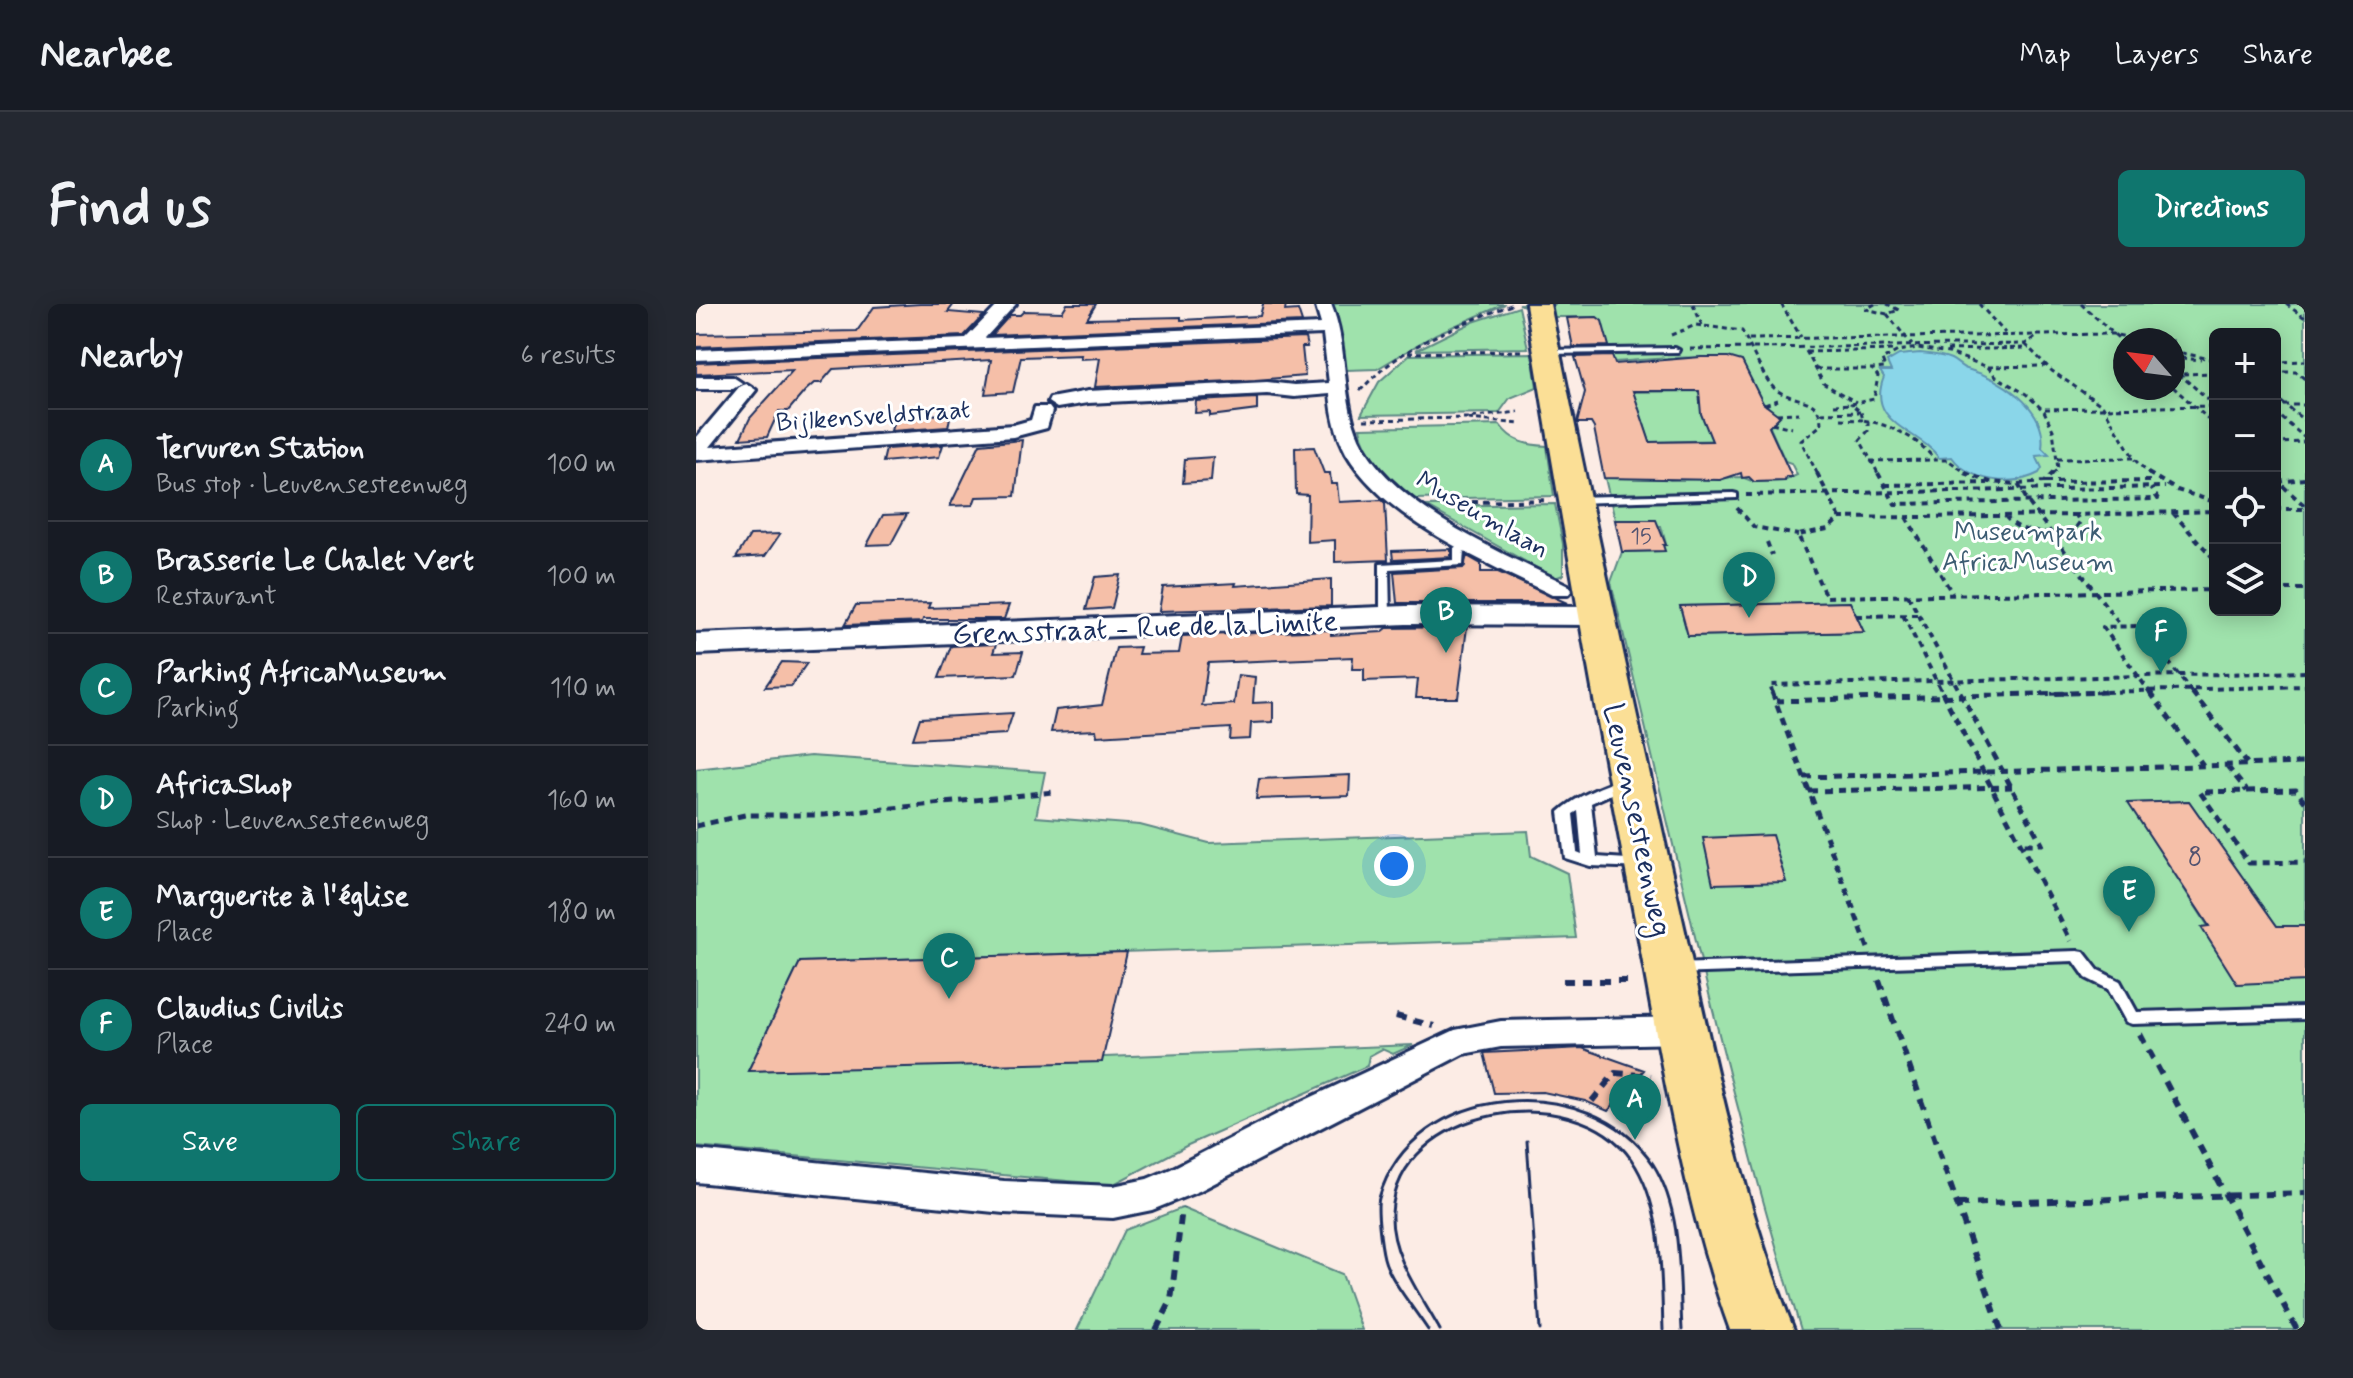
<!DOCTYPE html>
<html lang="en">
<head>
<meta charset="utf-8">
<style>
  body { margin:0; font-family:Mynerve,sans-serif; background:#242831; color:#f1f3f6 }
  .controls { position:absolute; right:24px; top:24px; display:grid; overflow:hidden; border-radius:12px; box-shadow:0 4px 20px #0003 }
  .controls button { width:72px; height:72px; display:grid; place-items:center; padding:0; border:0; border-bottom:2px solid #363941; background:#171b24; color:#f1f3f6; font:40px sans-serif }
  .compass { position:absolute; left:1417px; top:24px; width:72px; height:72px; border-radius:50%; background:#171b24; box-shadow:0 4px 20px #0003; rotate:298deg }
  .you { position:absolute; left:698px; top:562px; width:28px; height:28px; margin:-20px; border:6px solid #fff; border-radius:50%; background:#1a73e8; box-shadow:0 0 0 12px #1a73e833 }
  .badge { display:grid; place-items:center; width:52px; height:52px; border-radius:50%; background:#0f766e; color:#fff; font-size:26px; font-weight:700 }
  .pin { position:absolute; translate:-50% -66px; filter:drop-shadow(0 2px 4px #0008) }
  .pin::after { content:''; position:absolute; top:42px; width:28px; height:24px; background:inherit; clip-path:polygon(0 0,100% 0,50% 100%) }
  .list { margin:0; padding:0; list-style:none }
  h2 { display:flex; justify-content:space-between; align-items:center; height:104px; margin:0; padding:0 32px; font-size:34px }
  h2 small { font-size:26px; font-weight:400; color:#9ea1a6 }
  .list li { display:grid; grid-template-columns:52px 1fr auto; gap:24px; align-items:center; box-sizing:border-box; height:112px; padding:0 32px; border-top:2px solid #363941 }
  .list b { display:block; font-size:30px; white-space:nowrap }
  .list p { margin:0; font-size:26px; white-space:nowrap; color:#9ea1a6 }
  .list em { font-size:26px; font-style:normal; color:#9ea1a6 }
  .actions { display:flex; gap:16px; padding:24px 32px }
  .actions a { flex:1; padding:18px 0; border:2px solid #0f766e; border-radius:12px; text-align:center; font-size:28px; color:#0f766e }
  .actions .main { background:#0f766e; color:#fff }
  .icon { flex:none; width:44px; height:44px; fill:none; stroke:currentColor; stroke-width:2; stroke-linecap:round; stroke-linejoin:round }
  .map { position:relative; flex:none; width:1609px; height:1026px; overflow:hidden; border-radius:12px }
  header { display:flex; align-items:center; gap:48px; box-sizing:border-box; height:112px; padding:0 40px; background:#171b24; border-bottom:2px solid #363941 }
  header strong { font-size:38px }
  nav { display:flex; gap:44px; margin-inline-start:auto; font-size:28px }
  .intro { display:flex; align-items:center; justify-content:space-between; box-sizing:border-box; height:192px; padding:0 48px }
  h1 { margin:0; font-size:56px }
  .button { padding:20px 36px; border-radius:12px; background:#0f766e; color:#fff; font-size:28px; font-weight:700 }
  main { display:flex; gap:48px; padding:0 48px }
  aside { flex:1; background:#171b24; border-radius:12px; box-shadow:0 4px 20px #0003 }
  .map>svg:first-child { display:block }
  .green { fill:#9fe2ac; stroke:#5d8885; stroke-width:2; fill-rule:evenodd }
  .water { fill:#8ad6e9; stroke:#5e93b1; stroke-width:2 }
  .building { fill:#f5bfa8; stroke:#1b2f5e; stroke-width:2; fill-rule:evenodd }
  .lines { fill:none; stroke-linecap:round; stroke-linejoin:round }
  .service-casing { stroke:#1b2f5e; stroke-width:6 }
  .minor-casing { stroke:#1b2f5e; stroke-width:6 }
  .tertiary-casing { stroke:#1b2f5e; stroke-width:6 }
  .primary-casing { stroke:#1b2f5e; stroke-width:6 }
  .path-far3 { stroke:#1b2f5e; stroke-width:3; stroke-dasharray:5 4; stroke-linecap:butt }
  .path-far2 { stroke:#1b2f5e; stroke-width:4; stroke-dasharray:6 5; stroke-linecap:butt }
  .path-far1 { stroke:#1b2f5e; stroke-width:5; stroke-dasharray:8 6; stroke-linecap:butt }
  .path { stroke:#1b2f5e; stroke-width:6; stroke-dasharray:10 8; stroke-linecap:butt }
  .service { fill:#fff; fill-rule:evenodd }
  .minor { fill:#fff; fill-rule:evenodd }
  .tertiary { fill:#fff; fill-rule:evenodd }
  .primary { fill:#fbdf96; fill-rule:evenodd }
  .tram { stroke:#1b2f5e; stroke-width:3 }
  .labels { text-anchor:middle; stroke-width:6; stroke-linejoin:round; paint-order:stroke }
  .far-number-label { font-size:22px; fill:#525370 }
  .far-street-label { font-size:26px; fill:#1b2f5e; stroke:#fff }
  .far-park-label { font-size:26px; fill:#3c5c72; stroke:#fff }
  .number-label { font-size:26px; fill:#525370 }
  .street-label { font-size:30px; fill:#1b2f5e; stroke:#fff }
</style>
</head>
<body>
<header>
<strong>Nearbee</strong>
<nav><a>Map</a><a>Layers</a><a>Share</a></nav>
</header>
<div class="intro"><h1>Find us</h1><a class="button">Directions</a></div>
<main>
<aside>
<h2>Nearby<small>6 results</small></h2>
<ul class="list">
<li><span class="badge">A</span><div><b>Tervuren Station</b><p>Bus stop · Leuvensesteenweg</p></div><em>100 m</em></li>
<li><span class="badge">B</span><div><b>Brasserie Le Chalet Vert</b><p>Restaurant</p></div><em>100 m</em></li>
<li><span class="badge">C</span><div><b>Parking AfricaMuseum</b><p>Parking</p></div><em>110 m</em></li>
<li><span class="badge">D</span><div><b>AfricaShop</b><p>Shop · Leuvensesteenweg</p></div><em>160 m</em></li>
<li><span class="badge">E</span><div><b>Marguerite à l'église</b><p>Place</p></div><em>180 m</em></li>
<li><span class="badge">F</span><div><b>Claudius Civilis</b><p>Place</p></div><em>240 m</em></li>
</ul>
<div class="actions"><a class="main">Save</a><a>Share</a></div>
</aside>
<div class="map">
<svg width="1609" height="1026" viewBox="0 0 1609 1026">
  <rect width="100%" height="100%" fill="#fcece5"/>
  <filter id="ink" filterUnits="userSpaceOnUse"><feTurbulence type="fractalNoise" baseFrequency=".0125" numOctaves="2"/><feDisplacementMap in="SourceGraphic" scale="16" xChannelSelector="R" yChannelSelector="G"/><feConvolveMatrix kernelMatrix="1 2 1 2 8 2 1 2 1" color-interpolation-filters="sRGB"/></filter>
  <g filter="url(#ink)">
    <!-- green -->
    <path class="green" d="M637,0h172l-69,30 -59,35 -31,1 -15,-63z
      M823,0h786v622h-28l-88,-125 -60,2 79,123 -6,1 103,54v349h-504c-76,-246 -130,-498 -190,-748l11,-30 42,-1 -1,-6 3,-1 -5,-18h-4l-2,-6h-40l-10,-42h61l4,2 72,-3 12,5 30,-1 13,-6 -6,-12 -6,-2 -16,-36 8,-6v-5l-19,-11 -16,-42c-56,-9 -111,2 -165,3l-6,-28 33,-4 -2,-11 -6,-4h-42zM1519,30h60v276h-60zM1429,36h48v48h-48zM1153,298l14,30 -175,4 -8,-30z
      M823,3l9,41 -112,2 57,-28z
      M836,49l5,34 -27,11 -11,15 -138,2 18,-33 30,-27z
      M1010,87l20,49 -76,2 -17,-50z
      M804,121c12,17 27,20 47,21l7,50 -140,3c-22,-18 -49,-42 -54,-71z
      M859,200l8,40v31l-8,3 -129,-72z
      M114,452l235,16 -9,45 104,8 69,18 319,-12 3,25 36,17 9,65 -776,24 -52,109 665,-26 -20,9 -11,-5 -13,7 -2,10 -179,79 -76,40 -416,-38v-378z
      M486,904l160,66 20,56h-285l48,-100z"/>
    <!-- water -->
    <path class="water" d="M1224,49c11,1 22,2 31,6 6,3 11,9 16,10 32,9 81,38 75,79l7,7 -13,1 6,12 -3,5c-26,14 -69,9 -87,-16l-13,1c-19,-28 -74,-34 -55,-81l-4,-6h11l-4,-9 12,-7z"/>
    <!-- building -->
    <path class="building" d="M224,0h34l-6,8 36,3 -20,21 -268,11v-13l161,-3 17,-24z
      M371,0h29l-9,15 94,-2v3l79,-4 3,-12h23l-1,7 13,-1 4,12 -310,13 18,-20h10l4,-4 38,1z
      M901,13l5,4 7,25 -36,1 -6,-29z
      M609,34l2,9h-5l3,29 -50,4 -160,7 5,-29 -20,1 1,-4 -60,2 -8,35 -28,2 6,-34 -158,9 -12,14h-7l-9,8 -17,20h-9l-12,26 -27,2 10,-21 43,-48 -97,4v-11z
      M916,52l3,8 86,-7h27l14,4 21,42 17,13 -11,11 23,50h-6l-1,4 -31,1 -5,-5 -7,1 -1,-5 -21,7 -116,-2 -10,-50 -3,-5h-14l8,-31 -10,-35zM937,87h66l2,23 11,27 -62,1z
      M561,94v12l-47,6v-4l-15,1 1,-12z
      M255,109l-3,14 -57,4 3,-12z
      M326,136l-7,56 -39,1 -3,8 -23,1 30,-62z
      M247,141l-4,12 -56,5 3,-13z
      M618,143l10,26h6l1,11h6l2,18 43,-2 3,3 3,57 -53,2v-22l-28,2 1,-47 -12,-1 -1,-46z
      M517,153l-2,24 -28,2 2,-24z
      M211,210l-16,30 -24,1 16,-30z
      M919,216h41l10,25h-3l2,6 -43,1z
      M84,230l-15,22 -29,2 14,-23z
      M755,245v8l-58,3 -1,-9z
      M771,252l14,8v8h17l69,31h-170l-3,-31 69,-4z
      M424,271l-8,33 -26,2 9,-33z
      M635,275v27l-172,5 4,-24 73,-4 -1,3z
      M1154,298l14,30 -176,4 -8,-30z
      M234,299l-2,5 81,-3 -5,14h-81l-1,3 -77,3 11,-20z
      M771,323l-9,71h-42l2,-19 -54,2v-12h-12l1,-12 -145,6 -6,43 32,-2 4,-29 17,2 -2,26 20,-1v20l-22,1 -1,16 -20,1 1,-12 -134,8 -1,-6 -45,2 5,-22 46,-5 14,-57 24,-1 -2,7 41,-1 3,-17 149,-6v5l51,-3 5,-4z
      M300,340l-3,9 30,-1 -7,23 -77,3 12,-32z
      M86,358l25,1 -16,23 -26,1z
      M317,409l-7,21 -93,5 7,-21z
      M654,471l-1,21 -93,3 3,-20z
      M1493,497l88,125h28v55l-68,3 -36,-57 8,-1 -81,-123z
      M1076,531l14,47 -73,2 -10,-46z
      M431,648l-25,110 -354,9 52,-109z
      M886,744l62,22 -36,41 -23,-10 -42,-9 -49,1 -10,-40z"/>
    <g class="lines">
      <!-- service casing -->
      <g class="service-casing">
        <path id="service" d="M979,44l4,2 -1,2 -131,2 -4,-2 4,-2z
          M1037,189l4,1v4l-163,5 -5,-3 5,-3z
          M771,235l5,3 -8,7 -1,16 -74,4 1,47 -2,2h-8v-54l74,-4v-12z
          M930,474l5,1 2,3 -2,3 -40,18 6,54 45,3 7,5 -2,3 -57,-2 -25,-8 -6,-46c17,-16 45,-27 67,-34zM882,507l4,43 -5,-2 -4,-38z
          M1382,647l6,1 14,18 22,11 17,31 168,-5v12l-173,5 -6,-2 -18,-33 -22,-11 -12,-17 -400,13 -6,-1 -2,-4 2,-4 6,-1z"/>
      </g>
      <!-- minor casing -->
      <g class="minor-casing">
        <path id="minor" d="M303,0h17l-31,34 336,-14 -6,-20h16c16,38 11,81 23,120 23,78 147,128 214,161l4,5 -4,5h-16c-67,-33 -167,-75 -206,-142 -10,-19 -14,-38 -16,-59l-36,3 -27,-3 -179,9 -31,5 -9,-6 2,-4 38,-7 179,-9 27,3 35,-2 -6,-49 -627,26v-10l269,-11z
          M0,73h37l9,6 -9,6h-37z
          M51,80l9,6 -46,57 303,-22 18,-5 4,-13h14l3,4 -5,17 -34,9 -317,23v-22l44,-52z
          M987,713l13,4 5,9 -5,9 -13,4 -182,4 -38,7 -264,137 -47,19 -39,8 -109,-5 -308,-31v-32l308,31 109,5 34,-7 24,-10 128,-66 156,-73 46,-9z"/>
      </g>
      <!-- tertiary casing -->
      <g class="tertiary-casing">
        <path id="tertiary" d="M710,302l189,1 11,2 5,7 -5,7 -11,2 -189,-1 -710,30v-20z"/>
      </g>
      <!-- primary casing -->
      <g class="primary-casing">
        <path id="primary" d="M830,0h24c42,208 87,416 134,623 31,135 58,274 110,403h-64c-47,-130 -69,-270 -94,-406 -40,-206 -76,-413 -110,-620z"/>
      </g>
      <!-- path-far3 -->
      <path class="path-far3" d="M997,0l9,21
        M1085,0l20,33
        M1179,0l-9,5 21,5 12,-4 -12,-6
        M1283,0l26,29
        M1385,0l44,40
        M1590,0l19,14
        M1191,10l25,31
        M975,31l25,-10 46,6c8,14 21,47 32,57 18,16 47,6 47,37l-20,16 17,34
        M1053,35l364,-5 25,6
        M1329,40l27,27 51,35 32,54 15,15
        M994,45l335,-5 13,-8
        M1251,46l82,-2
        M1110,47l18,33 32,18
        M1477,47l42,9
        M1110,48l90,-2
        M712,49l114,-2
        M1477,53l28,3
        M1579,58l30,-1
        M1292,63l57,-1
        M1120,65h56
        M1579,68h21l9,7
        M1519,69l-36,1 36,31
        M1477,83l42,38
        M664,87c41,-46 98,-66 154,-87
        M1579,93l30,24
        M1069,101l13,-5
        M1138,101l17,-1
        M1579,101h30
        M1349,105l170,-3
        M1579,108l30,26
        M1125,109l39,-1
        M1081,110l22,-1
        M772,115l53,5
        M1145,115l22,1
        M668,116l103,-2 51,-6
        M1172,117v10l-8,9 19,35
        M1076,119l20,5
        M1579,139l30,-1
        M1361,155l76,-1
        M1174,157l65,-1
        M1273,171l-21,-15h-13c-18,-23 -44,-35 -72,-40l-2,-8 -10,-8 23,-5 4,-23 -6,-7 13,-1 -3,-8 16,-9 20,-3 31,5 39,14 7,9 31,18 18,17 9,19 5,39 -7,6"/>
      <!-- path-far2 -->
      <path class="path-far2" d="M1121,169l23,45
        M1182,169l17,31 263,-5 -7,-11
        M1269,169l25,9 28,2
        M1452,169l29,17 38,12
        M1579,175l30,27
        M1349,178l110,-1
        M1582,178l27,-3
        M1322,180l10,18 93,124
        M1322,180l26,-2 9,-9
        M1189,181l103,-2
        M1050,191l419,-8
        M743,199l110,-3
        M1041,204l17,19 44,8
        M1579,205h30
        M1477,209l42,47
        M1380,211l-236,3 -12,11 -30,6 28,62 389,-7
        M1309,212c17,21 46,18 70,13l5,-7 -4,-7 139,-4
        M1210,213l46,76
        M1071,238l5,13
        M1579,285h30
        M1212,291l53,99
        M1207,311l40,79
        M1160,312l62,-1
        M1077,390l-3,-9 535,-13
        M1344,390l265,-8
        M1455,390l-48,-67 38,-1 52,68"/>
      <!-- path-far1 -->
      <path class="path-far1" d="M1076,388l96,256
        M1246,388l129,249
        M1264,388l82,152h-20
        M1454,388l53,73
        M1496,388l55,71
        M1080,397l334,-9
        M1531,462l20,25
        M1108,473l501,-14
        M1113,487l203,-4
        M1609,498l-9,-12 -96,2 49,71 56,-1
        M0,522l49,-11h79l229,-23"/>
      <!-- path -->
      <path class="path" d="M1183,676l122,350
        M867,677h68
        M700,712l38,10
        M1444,730l157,296
        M896,797l23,-28 36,3
        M1262,900l347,-11
        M460,1026l15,-29 11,-93"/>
      <!-- service -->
      <use href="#service" class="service"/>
      <!-- minor -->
      <use href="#minor" class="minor"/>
      <!-- tertiary -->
      <use href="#tertiary" class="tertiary"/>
      <!-- primary -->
      <use href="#primary" class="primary"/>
      <!-- tram -->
      <path class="tram" d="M831,837l13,189
        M732,1026c-12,-19 -39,-51 -44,-72 -3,-12 -8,-50 -5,-60 33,-116 211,-130 274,-34 30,47 26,113 29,166
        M744,1026c-19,-35 -50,-75 -48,-117 6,-107 183,-135 239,-54 33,48 30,116 32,171"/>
    </g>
  </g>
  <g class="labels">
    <!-- far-number labels -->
    <g class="far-number-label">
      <text x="945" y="239">15</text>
    </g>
    <!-- far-street labels -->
    <g class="far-street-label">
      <text transform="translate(177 111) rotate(-4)" y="9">Bijlkensveldstraat</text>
      <text transform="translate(787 210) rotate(30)" y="9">Museumlaan</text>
    </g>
    <!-- far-park labels -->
    <g class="far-park-label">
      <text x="1332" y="236">Museumpark<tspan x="1332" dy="30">AfricaMuseum</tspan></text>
    </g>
    <!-- number labels -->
    <g class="number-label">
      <text x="1499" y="561">8</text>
    </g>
    <!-- street labels -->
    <g class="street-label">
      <text transform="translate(449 323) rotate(-2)" y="10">Grensstraat - Rue de la Limite</text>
      <text transform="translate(942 516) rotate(78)" y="10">Leuvensesteenweg</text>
    </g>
  </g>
</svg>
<div class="controls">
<button>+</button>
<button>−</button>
<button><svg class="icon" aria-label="locate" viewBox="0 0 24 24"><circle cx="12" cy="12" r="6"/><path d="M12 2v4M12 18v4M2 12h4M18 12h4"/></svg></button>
<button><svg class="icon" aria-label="layers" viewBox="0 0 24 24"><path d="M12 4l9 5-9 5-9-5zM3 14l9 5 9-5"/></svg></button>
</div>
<svg class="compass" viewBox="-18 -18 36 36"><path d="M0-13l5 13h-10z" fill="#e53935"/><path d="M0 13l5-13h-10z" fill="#9ea1a6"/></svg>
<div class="you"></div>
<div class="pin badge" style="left:939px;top:836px">A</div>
<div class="pin badge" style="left:750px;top:349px">B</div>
<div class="pin badge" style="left:253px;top:695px">C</div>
<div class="pin badge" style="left:1053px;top:314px">D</div>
<div class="pin badge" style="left:1433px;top:628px">E</div>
<div class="pin badge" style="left:1465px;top:369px">F</div>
</div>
</main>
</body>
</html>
